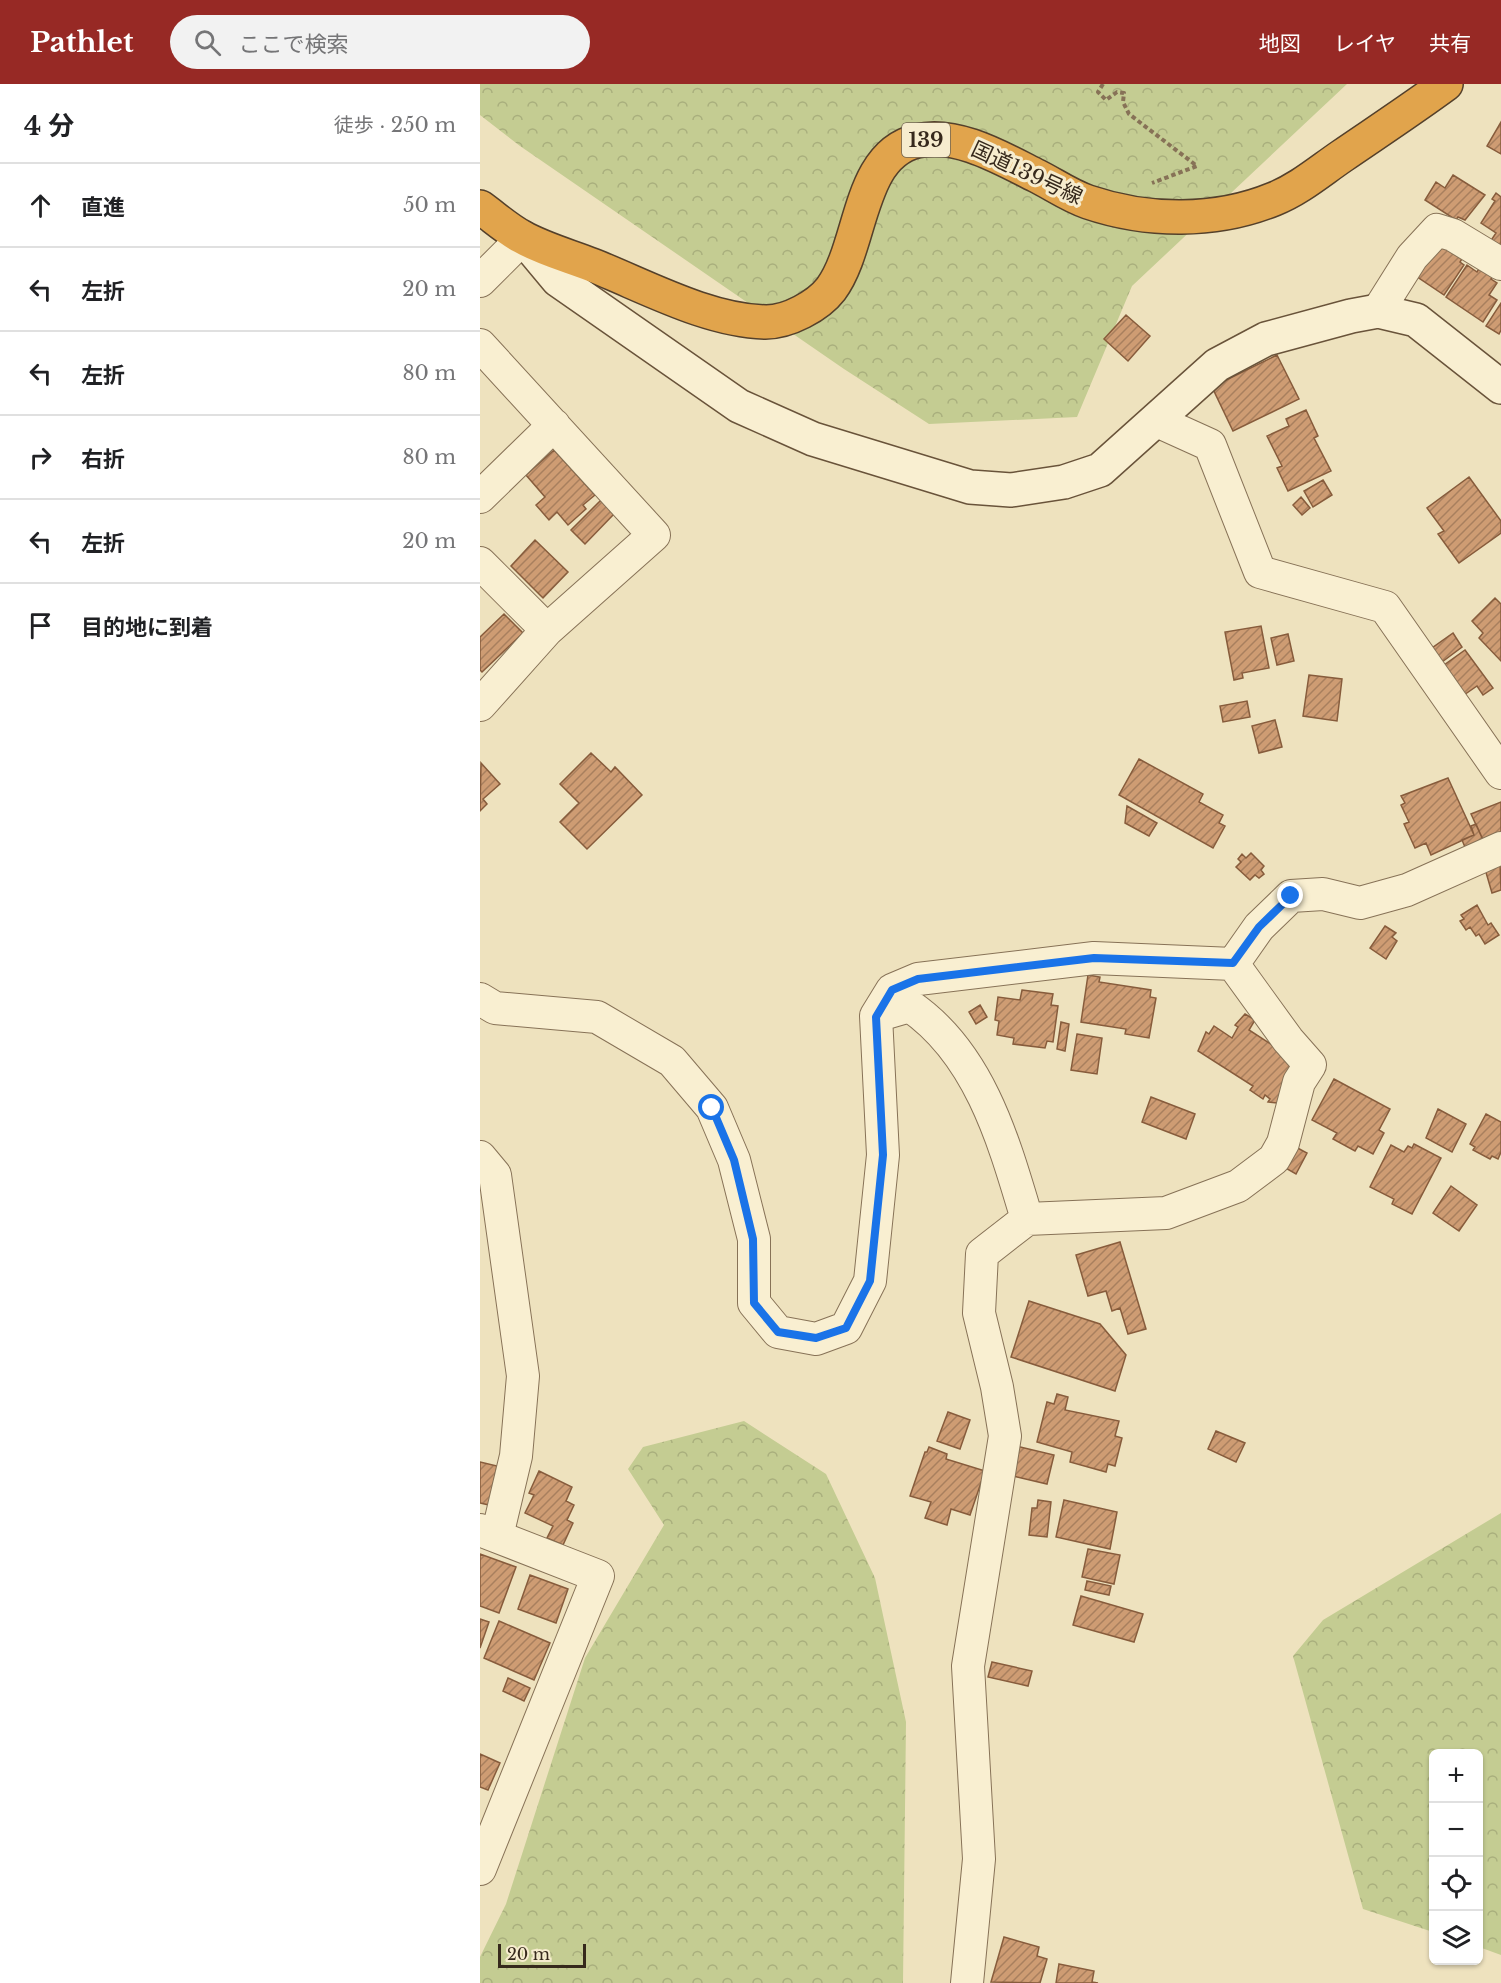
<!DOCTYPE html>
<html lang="ja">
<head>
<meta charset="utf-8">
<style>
  body { margin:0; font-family:"Libre Baskerville","Noto Sans JP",serif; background:#f2f2f2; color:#202124 }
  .controls { position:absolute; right:18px; bottom:18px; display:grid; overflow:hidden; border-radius:9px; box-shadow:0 2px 4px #0004 }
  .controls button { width:54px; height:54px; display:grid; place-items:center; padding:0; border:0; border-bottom:2px solid #e0e0e0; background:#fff; color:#202124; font:30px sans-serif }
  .scale { position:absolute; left:18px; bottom:15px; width:88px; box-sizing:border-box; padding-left:6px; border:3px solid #36291c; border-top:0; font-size:16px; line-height:21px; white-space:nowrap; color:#36291c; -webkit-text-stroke:4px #f6ecce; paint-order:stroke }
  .stop { position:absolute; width:18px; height:18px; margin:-14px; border:4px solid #1a73e8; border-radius:50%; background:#fff }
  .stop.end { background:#1a73e8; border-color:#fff; box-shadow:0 2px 6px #0008 }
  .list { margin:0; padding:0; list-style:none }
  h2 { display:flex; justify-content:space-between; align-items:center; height:78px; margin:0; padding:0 24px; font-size:26px }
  h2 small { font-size:20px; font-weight:400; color:#757577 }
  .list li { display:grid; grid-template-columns:39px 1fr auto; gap:18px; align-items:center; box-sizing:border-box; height:84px; padding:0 24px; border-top:2px solid #e0e0e0 }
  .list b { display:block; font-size:22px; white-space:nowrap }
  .list em { font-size:20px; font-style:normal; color:#757577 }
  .icon { flex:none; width:33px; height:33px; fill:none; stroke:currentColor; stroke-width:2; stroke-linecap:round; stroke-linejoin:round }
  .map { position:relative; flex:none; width:1021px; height:1899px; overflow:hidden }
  header { display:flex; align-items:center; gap:36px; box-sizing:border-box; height:84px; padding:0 30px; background:#972925; color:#fff }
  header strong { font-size:28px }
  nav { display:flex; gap:33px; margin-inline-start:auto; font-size:21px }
  .search { width:420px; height:54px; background:#f2f2f2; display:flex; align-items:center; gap:15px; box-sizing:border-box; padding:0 21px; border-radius:33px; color:#757577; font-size:22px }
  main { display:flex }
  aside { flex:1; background:#fff }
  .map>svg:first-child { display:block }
  .forest { fill:url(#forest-crowns) }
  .building { fill:url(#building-hatch); stroke:#875c3c; stroke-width:1.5 }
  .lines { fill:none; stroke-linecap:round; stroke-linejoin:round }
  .street-casing { stroke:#877257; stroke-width:34 }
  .secondary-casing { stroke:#69533a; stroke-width:36 }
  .highway-casing { stroke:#54402b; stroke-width:36 }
  .path { stroke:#877257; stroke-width:4; stroke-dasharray:4.5 3; stroke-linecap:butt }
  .street { stroke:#f9efd1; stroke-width:32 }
  .secondary { stroke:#f9efd1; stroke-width:33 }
  .highway { stroke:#e1a44c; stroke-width:33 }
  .route { stroke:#1a73e8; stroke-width:8 }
  .labels { text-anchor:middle; stroke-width:6; stroke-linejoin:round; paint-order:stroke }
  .shield { fill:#f6ecce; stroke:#706451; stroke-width:1.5 }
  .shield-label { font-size:20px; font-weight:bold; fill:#36291c }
  .street-label { font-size:21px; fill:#36291c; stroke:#f6ecce }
</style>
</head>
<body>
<header>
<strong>Pathlet</strong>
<div class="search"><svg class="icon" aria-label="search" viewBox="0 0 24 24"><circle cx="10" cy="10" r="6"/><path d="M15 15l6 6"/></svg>ここで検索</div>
<nav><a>地図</a><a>レイヤ</a><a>共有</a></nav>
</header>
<main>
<aside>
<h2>4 分<small>徒歩 · 250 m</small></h2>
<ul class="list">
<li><svg class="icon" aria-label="ahead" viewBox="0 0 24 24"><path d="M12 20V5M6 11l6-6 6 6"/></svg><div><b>直進</b></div><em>50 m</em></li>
<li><svg class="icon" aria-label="left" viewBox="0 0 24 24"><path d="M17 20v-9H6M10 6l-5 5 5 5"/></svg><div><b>左折</b></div><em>20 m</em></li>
<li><svg class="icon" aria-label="left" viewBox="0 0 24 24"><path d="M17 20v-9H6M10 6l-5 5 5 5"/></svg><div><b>左折</b></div><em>80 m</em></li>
<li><svg class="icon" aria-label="right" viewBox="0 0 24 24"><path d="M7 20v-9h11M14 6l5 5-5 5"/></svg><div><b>右折</b></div><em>80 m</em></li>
<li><svg class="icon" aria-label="left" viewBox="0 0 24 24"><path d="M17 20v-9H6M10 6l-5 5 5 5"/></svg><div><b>左折</b></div><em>20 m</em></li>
<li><svg class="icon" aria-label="arrive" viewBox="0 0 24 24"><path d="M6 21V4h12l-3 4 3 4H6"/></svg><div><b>目的地に到着</b></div></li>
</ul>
</aside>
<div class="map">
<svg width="1021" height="1899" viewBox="0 0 1021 1899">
  <defs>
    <pattern id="forest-crowns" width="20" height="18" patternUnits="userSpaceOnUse" patternTransform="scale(1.5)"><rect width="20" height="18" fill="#c4cc92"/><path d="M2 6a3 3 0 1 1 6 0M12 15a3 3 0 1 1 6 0" fill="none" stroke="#a9af7d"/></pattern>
    <pattern id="building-hatch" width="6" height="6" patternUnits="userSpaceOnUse" patternTransform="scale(1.5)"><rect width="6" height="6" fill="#ce9c73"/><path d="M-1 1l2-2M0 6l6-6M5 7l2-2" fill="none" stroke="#a87f5e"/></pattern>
  </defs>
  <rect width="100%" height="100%" fill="#eee2be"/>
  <!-- forest -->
  <path class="forest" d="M0,0h867l-215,202 -55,131 -148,7 -85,-55 -324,-223 -40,-31z
    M264,1337l82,53 49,104 31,144 -3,261h-423v-26l26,-53 79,-246 79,-133 -36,-56 15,-22z
    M1021,1429v442l-22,-8 -1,-193h-44l-1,178 -70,-23 -70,-253 30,-36z"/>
  <!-- building -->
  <path class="building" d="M1021,38v32l-14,-8z
    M973,91l32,20 -20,25 -7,-3 -2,3 -31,-20 11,-18 9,6z
    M1016,109l5,4v56l-13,-8 8,-12 -15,-10 14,-22 -3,-2z
    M962,159l21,14 -3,5 4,3 -20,30 -31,-21z
    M987,181l10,7 3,-5 13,9 -2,3 6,4 -8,12 8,5 -14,22 -37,-25z
    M1021,219v27l-2,4 -13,-8z
    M646,231l24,21 -22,25 -24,-22z
    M797,271l22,44 -66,32 -21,-44z
    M826,326l12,26 -4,2 17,33 -43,20 -11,-23 5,-2 -15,-30 22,-10 -3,-7z
    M74,366l41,45 -12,10 3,4 -18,16 -11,-13 -8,8 -13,-15 9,-8 -19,-22z
    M989,393l32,44v12l-42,30 -21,-29 6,-3 -17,-23z
    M843,396l9,15 -19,12 -9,-16z
    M821,413l9,11 -8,7 -9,-10z
    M121,416l13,14 -29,30 -14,-14z
    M55,456l33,32 -25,26 -32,-32z
    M1015,514l6,6v57l-22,-23 4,-5 -11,-12z
    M24,530l19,19 -41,39 -2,-2v-33z
    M781,542l8,42 -27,5 1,5 -9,2 -9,-48z
    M973,549l9,14 -20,15 -10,-14z
    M808,550l6,27 -17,4 -6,-27z
    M985,566l28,38 -10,7 -6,-9 -16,11 -21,-29z
    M829,591l33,4 -5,42 -34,-5z
    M767,617l3,16 -27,5 -3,-16z
    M795,636l7,27 -23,6 -7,-27z
    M111,669l20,19 4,-5 27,28 -55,54 -27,-27 19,-19 -19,-19z
    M659,675l64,35 -4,8 24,13 -4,8 6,3 -12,22 -94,-53z
    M1,679l19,21 -17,15 4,5 -7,7z
    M968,694l26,57 -43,20 -5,-12 -11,5 -11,-24 5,-2 -8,-17 4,-2 -4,-7z
    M1021,718v33l-17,7 -13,-28z
    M647,722l30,17 -8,13 -24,-13z
    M996,740l8,18 -17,10 -5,-12 12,-5 -3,-9z
    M771,769l13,13 -3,4 3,4 -5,4 -4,-3 -5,5 -14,-13 5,-5 -3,-3 4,-5 4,4z
    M1020,779l1,27 -9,3 -7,-24z
    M997,821l11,20 3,-2 8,12 -14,9 -6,-10 -3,2 -6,-9 -4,3 -6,-9 4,-2 -3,-4z
    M905,842l11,7 -4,4 5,4 -11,18 -16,-11z
    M608,891l12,2 -1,5 52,8 -1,7 6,1 -7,40 -24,-4 1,-5 -45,-7z
    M542,906l31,4 -2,11 7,1 -5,36 -6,-1 -2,7 -32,-4 1,-6 -17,-3 2,-14 -4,-1 3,-23 22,3z
    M500,921l7,12 -11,7 -7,-12z
    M765,930l10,6 -6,10 48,31 -1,14 -19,28 -9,-1 2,-3 -5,-4 -2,4 -13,-9 3,-4 -55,-35 8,-19 3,2 5,-8 18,12 6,-11 -3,-2z
    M581,938l8,2 -4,27 -8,-2z
    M597,950l25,4 -5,36 -26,-4z
    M854,995l56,30 -11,21 5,3 -11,21 -15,-8 -3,5 -22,-12 4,-6 -25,-13z
    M671,1013l44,17 -9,25 -44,-17z
    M958,1025l28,15 -14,28 -26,-14z
    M1006,1030l15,8v30l-3,7 -6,-3 -2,3 -17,-9 2,-3 -5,-3z
    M934,1060l27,14 -29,56 -20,-10 2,-5 -24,-12 21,-42 13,7 4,-6 4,2z
    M812,1061l15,8 -11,21 -14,-8z
    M971,1102l26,19 -18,26 -26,-18z
    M640,1158l26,87 -18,5 -8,-26 -8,3 -6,-20 -18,5 -12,-41z
    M549,1217l71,23 26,31 -11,36 -104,-34z
    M577,1310l11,3 -3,13 54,11 -4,15 7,2 -7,28 -7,-2 -2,8 -36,-10 2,-10 -35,-10 10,-40 7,2z
    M468,1328l22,8 -10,29 -23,-8z
    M736,1347l29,12 -9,19 -28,-13z
    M536,1362l38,9 -7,29 -38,-9z
    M449,1363l18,7 -1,5 39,12 -15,44 -19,-6 -4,16 -22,-7 6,-16 -21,-6 15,-44h2z
    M0,1378l17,4 -8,39 -9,-2z
    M59,1387l33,16 -6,14 8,4 -7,15 6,3 -10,22 -16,-7 6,-12 -28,-13 9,-18 -5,-2z
    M558,1416l13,2 -4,35 -18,-2 3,-27h5z
    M584,1416l53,12 -7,37 -54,-12z
    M608,1465l32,6 -6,29 -32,-7z
    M0,1470l36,13 -17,46 -19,-7z
    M50,1491l38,14 -12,34 -38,-14z
    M607,1497l24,5 -2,9 -24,-5z
    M601,1512l62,18 -9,28 -61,-17z
    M0,1535l9,3 -9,26z
    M19,1537l51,22 -16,37 -50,-22z
    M512,1578l40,9 -4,15 -40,-9z
    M28,1594l22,10 -6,13 -21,-10z
    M0,1670l20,9 -12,27 -8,-3z
    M524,1853l35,10 -2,9 10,3 -7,24 -49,-1z
    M579,1880l35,7 -2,11 6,1h-42z"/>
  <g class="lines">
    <!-- street casing -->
    <g class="street-casing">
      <path id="street" d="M0,197l43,-43
        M898,227l34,-54 25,-27 16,5 48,29
        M0,261l174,190 -107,95 -67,75
        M677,337l53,24 50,127 125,35 116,166
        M0,413l74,-72
        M0,479l67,67
        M753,880l26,-37 32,-31 32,-2 37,9 47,-13 94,-42
        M0,915l15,9 102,9 75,44 40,47 22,52 20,79v64l24,29 38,7 30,-11 24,-47 13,-126 -7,-139 16,-26 26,-11 176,-21 139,6
        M396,932l34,-10c70,48 94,136 117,213
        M0,1073l15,18 28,201 -7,80 -19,80
        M0,1446l118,46 -118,293
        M487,1899l12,-124 -11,-193 37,-230 -8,-49 -18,-74 3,-59 45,-35 139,-6 72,-27 36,-27 9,-16 16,-61 11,-17 -22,-25 -55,-76"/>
    </g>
    <!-- secondary casing -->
    <g class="secondary-casing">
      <path id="secondary" d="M43,154l35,42 181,126 74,33 157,48 41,3 53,-8 36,-12 117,-105 49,-26 85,-23 27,-5 38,9 85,67"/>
    </g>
    <!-- highway casing -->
    <g class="highway-casing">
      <path id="highway" d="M0,123c14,10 27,22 42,30 21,12 47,19 70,28 53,21 116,56 174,57 22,0 52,-16 65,-33 32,-43 26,-134 86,-148 39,-10 86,18 120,35 16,8 33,20 51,26 59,20 128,21 186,-3 25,-10 46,-28 68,-43 35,-24 70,-47 104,-72"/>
    </g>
    <!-- path -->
    <path class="path" d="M623,0l-5,8 8,8 11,-8 7,1 -1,9 6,12 68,52 -45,17"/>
    <!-- street -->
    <use href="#street" class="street"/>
    <!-- secondary -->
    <use href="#secondary" class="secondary"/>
    <!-- highway -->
    <use href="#highway" class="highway"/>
  </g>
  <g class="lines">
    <!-- route -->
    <path class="route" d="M232,1024l22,52 19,79 1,64 24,29 38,6 30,-10 24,-47 13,-126 -7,-138 16,-27 26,-11 176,-21 139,5 26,-36 32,-31"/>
  </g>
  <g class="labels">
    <!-- shield labels -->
    <rect class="shield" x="422" y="39" width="48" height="34" rx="4.5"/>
    <g class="shield-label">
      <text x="446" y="63">139</text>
    </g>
    <!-- street labels -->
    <g class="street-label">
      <text transform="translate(547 89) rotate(25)" y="7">国道139号線</text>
    </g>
  </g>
</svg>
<div class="controls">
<button>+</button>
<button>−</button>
<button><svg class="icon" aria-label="locate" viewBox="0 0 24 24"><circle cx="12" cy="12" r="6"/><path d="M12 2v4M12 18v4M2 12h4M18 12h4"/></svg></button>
<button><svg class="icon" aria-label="layers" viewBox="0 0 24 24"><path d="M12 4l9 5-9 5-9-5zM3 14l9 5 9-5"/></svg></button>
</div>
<div class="scale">20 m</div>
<div class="stop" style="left:232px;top:1024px"></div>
<div class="stop end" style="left:811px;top:812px"></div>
</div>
</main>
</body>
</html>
